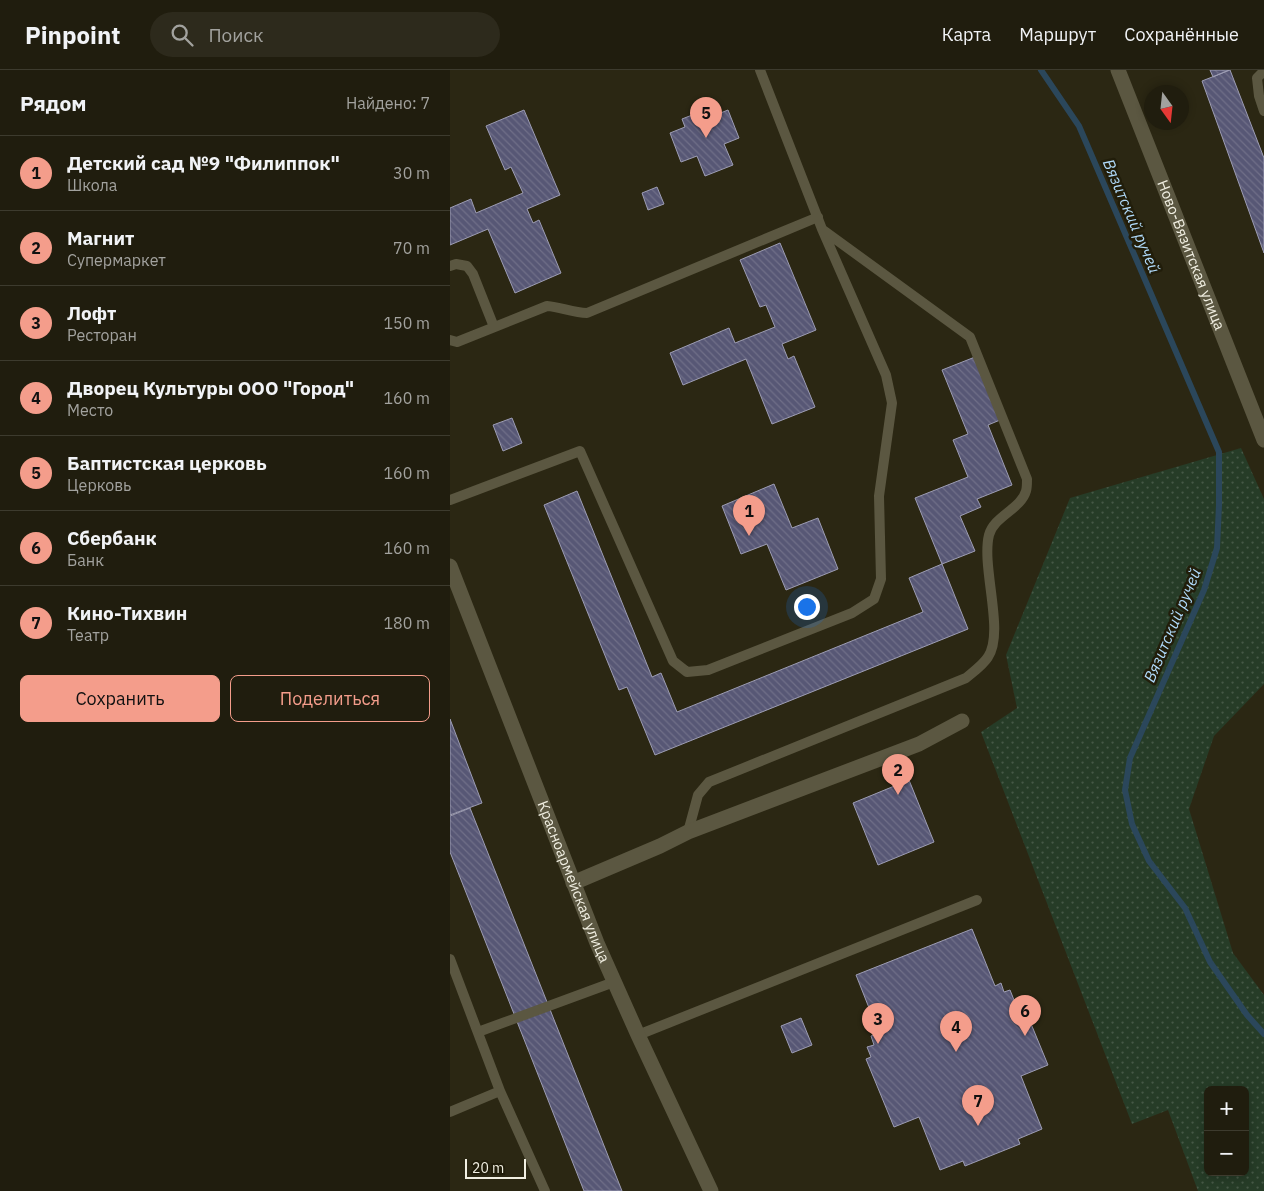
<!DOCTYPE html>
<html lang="ru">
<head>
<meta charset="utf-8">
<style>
  body { margin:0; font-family:"IBM Plex Sans",sans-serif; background:#2d2a1c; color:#f1f3f6 }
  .controls { position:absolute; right:15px; bottom:15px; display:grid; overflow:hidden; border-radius:8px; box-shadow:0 2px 8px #0003 }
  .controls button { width:45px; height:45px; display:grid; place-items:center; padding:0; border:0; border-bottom:1px solid #3d3b2e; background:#201d0e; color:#f1f3f6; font:25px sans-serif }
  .compass { position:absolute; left:694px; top:15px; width:45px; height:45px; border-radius:50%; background:#201d0e; box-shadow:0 2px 8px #0003; rotate:165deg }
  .scale { position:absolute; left:15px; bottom:12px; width:61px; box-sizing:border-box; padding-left:5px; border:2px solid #f1efe2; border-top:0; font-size:14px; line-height:18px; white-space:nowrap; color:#f1efe2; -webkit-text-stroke:4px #211d0a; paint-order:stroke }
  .you { position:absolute; left:356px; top:536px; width:18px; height:18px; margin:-12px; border:4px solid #fff; border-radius:50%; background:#1a73e8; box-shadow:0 0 0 8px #1a73e833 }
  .badge { display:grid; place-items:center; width:32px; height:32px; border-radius:50%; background:#f49d8b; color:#111; font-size:16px; font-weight:700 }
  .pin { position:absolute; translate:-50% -41px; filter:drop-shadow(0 1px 2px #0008) }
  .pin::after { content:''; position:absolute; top:26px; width:18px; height:15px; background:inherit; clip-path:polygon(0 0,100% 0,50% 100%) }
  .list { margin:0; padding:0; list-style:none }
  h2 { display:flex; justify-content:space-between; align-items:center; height:65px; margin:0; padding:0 20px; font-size:21px }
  h2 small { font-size:16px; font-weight:400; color:#a2a29e }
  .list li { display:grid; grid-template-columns:32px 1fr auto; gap:15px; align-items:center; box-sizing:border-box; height:75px; padding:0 20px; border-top:1px solid #3d3b2e }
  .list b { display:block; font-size:19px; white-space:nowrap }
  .list p { margin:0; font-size:16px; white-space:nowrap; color:#a2a29e }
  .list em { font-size:16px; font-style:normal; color:#a2a29e }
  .actions { display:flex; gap:10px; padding:15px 20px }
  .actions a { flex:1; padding:11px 0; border:1px solid #f49d8b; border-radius:8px; text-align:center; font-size:18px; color:#f49d8b }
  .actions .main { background:#f49d8b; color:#111 }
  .icon { flex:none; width:28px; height:28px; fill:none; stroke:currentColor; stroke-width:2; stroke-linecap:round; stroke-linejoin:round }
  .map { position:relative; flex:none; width:814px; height:1121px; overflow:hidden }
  header { display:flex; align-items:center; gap:30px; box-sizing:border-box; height:70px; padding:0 25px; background:#201d0e; border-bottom:1px solid #3d3b2e }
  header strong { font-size:24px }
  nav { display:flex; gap:28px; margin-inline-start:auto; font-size:18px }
  .search { width:350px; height:45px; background:#2d2a1c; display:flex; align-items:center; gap:12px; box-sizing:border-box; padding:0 18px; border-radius:28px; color:#a2a29e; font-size:19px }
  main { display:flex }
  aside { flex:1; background:#201d0e }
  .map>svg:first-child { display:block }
  .grass { fill:url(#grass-dots); fill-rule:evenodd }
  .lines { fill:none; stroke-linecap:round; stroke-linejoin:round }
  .stream { stroke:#2b475b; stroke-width:6 }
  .building { fill:url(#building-back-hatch); stroke:#9d9db4 }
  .lane { stroke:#5b5741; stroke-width:10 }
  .street { stroke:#5b5741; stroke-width:15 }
  .secondary { stroke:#5b5741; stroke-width:15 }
  .labels { text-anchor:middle; stroke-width:5; stroke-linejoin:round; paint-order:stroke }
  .street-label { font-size:15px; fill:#f1efe2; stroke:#211d0a }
  .water-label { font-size:16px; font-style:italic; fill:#b0dafa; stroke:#211d0a }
</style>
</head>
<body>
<header>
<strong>Pinpoint</strong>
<div class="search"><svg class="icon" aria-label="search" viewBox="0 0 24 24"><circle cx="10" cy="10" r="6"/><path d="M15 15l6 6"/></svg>Поиск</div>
<nav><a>Карта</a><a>Маршрут</a><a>Сохранённые</a></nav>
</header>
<main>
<aside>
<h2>Рядом<small>Найдено: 7</small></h2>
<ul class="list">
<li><span class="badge">1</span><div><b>Детский сад №9 &quot;Филиппок&quot;</b><p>Школа</p></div><em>30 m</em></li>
<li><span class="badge">2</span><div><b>Магнит</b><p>Супермаркет</p></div><em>70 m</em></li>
<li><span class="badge">3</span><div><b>Лофт</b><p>Ресторан</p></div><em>150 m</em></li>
<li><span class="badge">4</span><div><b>Дворец Культуры ООО &quot;Город&quot;</b><p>Место</p></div><em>160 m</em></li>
<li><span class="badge">5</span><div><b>Баптистская церковь</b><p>Церковь</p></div><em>160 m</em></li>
<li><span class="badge">6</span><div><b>Сбербанк</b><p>Банк</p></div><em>160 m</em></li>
<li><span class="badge">7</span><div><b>Кино-Тихвин</b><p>Театр</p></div><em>180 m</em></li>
</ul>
<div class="actions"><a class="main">Сохранить</a><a>Поделиться</a></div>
</aside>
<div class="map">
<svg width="814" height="1121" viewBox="0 0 814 1121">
  <defs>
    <pattern id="grass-dots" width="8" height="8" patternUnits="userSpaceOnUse" patternTransform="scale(1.25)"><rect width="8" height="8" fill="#263c27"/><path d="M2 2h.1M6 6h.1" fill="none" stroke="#465846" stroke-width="1.8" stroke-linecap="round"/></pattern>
    <pattern id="building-back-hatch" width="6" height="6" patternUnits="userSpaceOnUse" patternTransform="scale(1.25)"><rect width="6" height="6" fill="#575775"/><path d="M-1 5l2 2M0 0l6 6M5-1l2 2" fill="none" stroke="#706f88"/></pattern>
  </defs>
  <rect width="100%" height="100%" fill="#2b2713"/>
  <!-- grass -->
  <path class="grass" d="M791,378l23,51v185l-50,52 -25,73 44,144 31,42v196h-66l-30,-81 -36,14 -151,-392 36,-24 -11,-53 64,-157zM758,1020h37v82h-37z"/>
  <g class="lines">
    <!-- stream -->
    <path class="stream" d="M591,0l38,56 140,326v53l-2,43 -13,42 -74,168 -5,32 7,34 17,37 36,47 25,54 37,53 17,19"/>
  </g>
  <!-- building -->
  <path class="building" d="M760,0h19l-16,7z
    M780,0l34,88v95l-62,-172z
    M260,38l3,8 15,-6 11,28 -15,6 9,21 -28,11 -8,-20 -16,6 -11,-29 15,-6 -3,-8z
    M74,40l36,85 -33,14 6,14 6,-3 22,53 -46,20 -27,-64 -38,16v-37l21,-9 5,14 47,-20 -12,-26 -6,3 -19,-44z
    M207,117l7,17 -16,6 -6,-17z
    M330,173l36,87 -34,14 6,15 6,-3 21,51 -43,17 -26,-65 -63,26 -13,-32 59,-25 6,15 40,-16 -9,-22 -6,2 -20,-47z
    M525,287l25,63 -12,5 24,60 -35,14 4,8 -21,9 15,35 -33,13 -27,-66 53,-21 -15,-37 15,-6 -26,-64z
    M62,348l10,25 -19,8 -10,-26z
    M324,414l18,44 26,-10 20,51 -52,21 -19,-46 -26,10 -19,-48z
    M127,421l75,186 9,-4 16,39 246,-100 -14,-34 33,-14 26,65 -313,126 -28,-68 -8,3 -75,-185z
    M0,649l32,84 -32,12z
    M459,710l25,62 -56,23 -25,-62z
    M20,738l152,383h-38l-134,-339v-36z
    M522,859l23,57 6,-3 3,9 6,-2 4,10 6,-3 28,68 -27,11 21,53 -24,10 2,5 -55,22 -2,-5 -23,9 -21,-53 -25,10 -28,-68 5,-2 -4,-10 7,-2 -3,-9 8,-3 -23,-58z
    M351,948l11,27 -20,8 -11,-27z"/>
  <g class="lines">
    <!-- lane -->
    <path class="lane" d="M814,1l-7,7 2,18 5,15
      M0,196l6,-2 11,2 6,8 21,53
      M0,270l7,2 90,-36c14,1 26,7 40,7l231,-96
      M0,430l130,-49 93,210 14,11 21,-2 144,-57 22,-14 7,-20 -2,-83 13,-93 -6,-28 -64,-146 -62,-159
      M238,762l10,-37 11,-13 257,-104c7,-6 17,-13 22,-21 17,-25 -7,-90 1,-122 5,-19 32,-26 37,-44 1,-3 1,-8 1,-12l-57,-142 -147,-107
      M0,889l50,132 45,100
      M28,962l136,-50
      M188,965l339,-135
      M0,1042l50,-21"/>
    <!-- street -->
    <g class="street">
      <path id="s1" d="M668,0l146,370"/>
      <path d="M123,813l87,-37 28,-14 231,-88 43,-23"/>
    </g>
    <!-- secondary -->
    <path class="secondary" id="s2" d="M0,496l147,377 41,92 73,156"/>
  </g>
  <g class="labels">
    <!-- street labels -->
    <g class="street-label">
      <text dy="5" stroke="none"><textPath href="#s1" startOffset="199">Ново-Вязитская улица</textPath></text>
      <text dy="5" stroke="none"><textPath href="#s2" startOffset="339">Красноармейская улица</textPath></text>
    </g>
    <!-- water labels -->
    <g class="water-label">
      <text transform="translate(682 146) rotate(67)" y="6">Вязитский ручей</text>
      <text transform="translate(722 555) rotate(-67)" y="6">Вязитский ручей</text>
    </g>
  </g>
</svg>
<div class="controls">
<button>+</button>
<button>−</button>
</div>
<svg class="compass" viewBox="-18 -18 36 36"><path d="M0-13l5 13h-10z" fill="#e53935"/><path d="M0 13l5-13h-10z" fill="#a2a29e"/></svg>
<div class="scale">20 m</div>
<div class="you"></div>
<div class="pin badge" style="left:299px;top:466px">1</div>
<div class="pin badge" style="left:448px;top:725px">2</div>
<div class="pin badge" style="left:428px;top:974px">3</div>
<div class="pin badge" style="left:506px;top:982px">4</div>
<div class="pin badge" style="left:256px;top:68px">5</div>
<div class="pin badge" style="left:575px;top:966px">6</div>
<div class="pin badge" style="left:528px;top:1056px">7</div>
</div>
</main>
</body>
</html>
